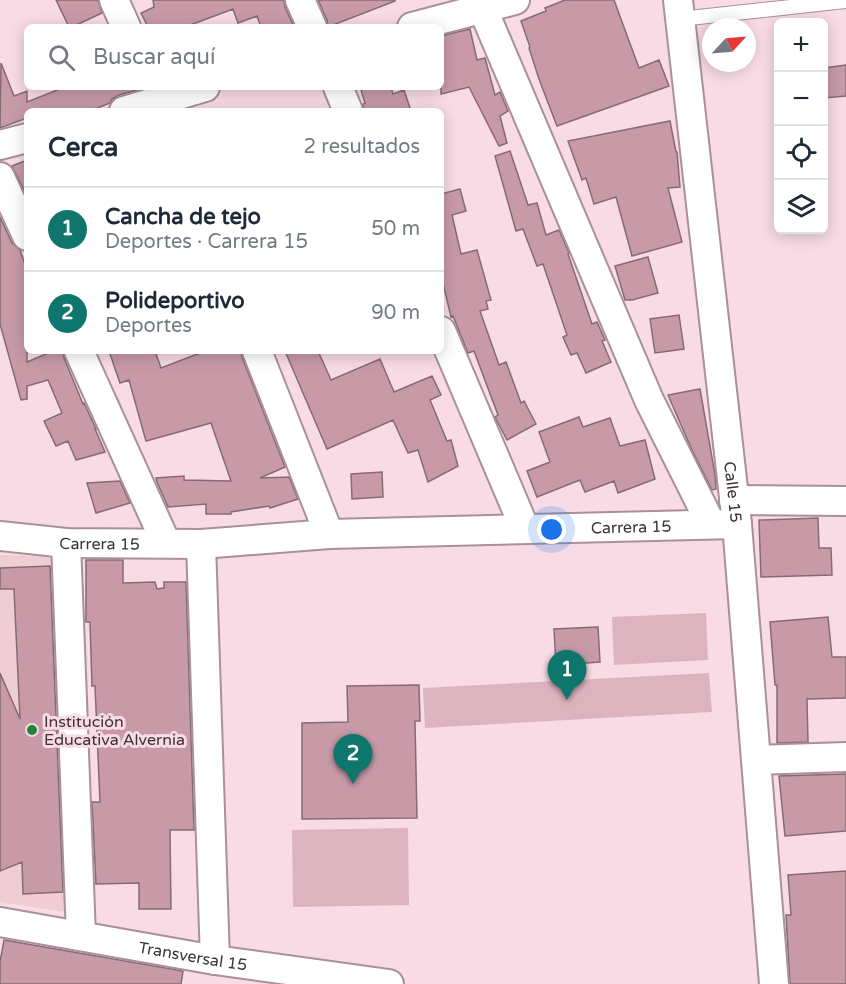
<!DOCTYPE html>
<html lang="es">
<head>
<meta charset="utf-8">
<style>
  body { margin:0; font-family:"Varela Round",sans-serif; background:#f6f6f7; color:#1f2937 }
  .controls { position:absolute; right:18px; top:18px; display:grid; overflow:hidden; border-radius:9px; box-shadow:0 3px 15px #0003 }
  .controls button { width:54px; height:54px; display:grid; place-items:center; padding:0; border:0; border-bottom:2px solid #e0e1e3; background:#fff; color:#1f2937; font:30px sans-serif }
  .compass { position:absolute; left:702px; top:18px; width:54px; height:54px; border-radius:50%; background:#fff; box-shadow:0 3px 15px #0003; rotate:64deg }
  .you { position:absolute; left:552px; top:530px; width:21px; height:21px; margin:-15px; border:4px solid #fff; border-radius:50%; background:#1a73e8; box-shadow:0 0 0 9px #1a73e833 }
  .badge { display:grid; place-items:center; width:39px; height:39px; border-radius:50%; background:#0f766e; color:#fff; font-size:20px; font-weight:700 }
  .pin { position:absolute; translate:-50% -50px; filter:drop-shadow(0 2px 3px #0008) }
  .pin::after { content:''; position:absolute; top:32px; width:21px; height:18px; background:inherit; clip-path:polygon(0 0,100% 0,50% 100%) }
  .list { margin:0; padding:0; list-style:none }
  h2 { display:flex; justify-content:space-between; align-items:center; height:78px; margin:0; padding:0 24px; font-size:26px }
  h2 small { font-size:20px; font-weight:400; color:#747a83 }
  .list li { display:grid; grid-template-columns:39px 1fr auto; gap:18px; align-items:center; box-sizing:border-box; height:84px; padding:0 24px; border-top:2px solid #e0e1e3 }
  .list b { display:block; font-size:22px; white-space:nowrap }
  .list p { margin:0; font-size:20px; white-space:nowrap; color:#747a83 }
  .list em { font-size:20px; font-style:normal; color:#747a83 }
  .icon { flex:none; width:33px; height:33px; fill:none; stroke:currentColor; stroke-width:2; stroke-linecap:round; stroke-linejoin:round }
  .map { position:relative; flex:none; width:846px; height:984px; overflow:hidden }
  .search { position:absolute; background:#fff; box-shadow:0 3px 15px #0003; left:24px; top:24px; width:420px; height:66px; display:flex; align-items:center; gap:15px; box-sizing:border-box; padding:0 21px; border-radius:9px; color:#747a83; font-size:22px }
  .panel { position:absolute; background:#fff; box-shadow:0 3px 15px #0003; left:24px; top:108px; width:420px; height:246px; border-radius:9px }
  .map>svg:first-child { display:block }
  .built { fill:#f0ccd5 }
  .green { fill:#deb3c0 }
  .building { fill:#c89aa8; stroke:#856c73; stroke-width:1.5 }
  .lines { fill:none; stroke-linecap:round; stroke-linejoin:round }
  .lane-casing { stroke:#aa9098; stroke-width:16 }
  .street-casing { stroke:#aa9098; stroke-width:32 }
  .lane { stroke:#fff; stroke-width:14 }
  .street { stroke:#fff; stroke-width:28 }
  .poi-dot { fill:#1d863c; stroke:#f8dbe4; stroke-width:2 }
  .labels { text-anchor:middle; stroke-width:6; stroke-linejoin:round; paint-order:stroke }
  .street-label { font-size:16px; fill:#3d3235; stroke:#f8dbe4 }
  .poi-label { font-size:16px; fill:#3d3235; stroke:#f8dbe4; text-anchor:start }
</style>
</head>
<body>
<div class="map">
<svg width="846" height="984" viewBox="0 0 846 984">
  <rect width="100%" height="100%" fill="#f8dbe4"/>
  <!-- built -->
  <path class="built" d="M0,555l57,2 15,356 -72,-11z"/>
  <!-- green -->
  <path class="green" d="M706,613l2,47 -94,5 -2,-48z
    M709,673l3,39 -287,16 -2,-40z
    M408,828l1,77 -116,2 -1,-77z"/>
  <!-- building -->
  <path class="building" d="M56,0h42l4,13 -30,14h-3z
    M153,0h131l1,7 9,20h-33l-4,-11 -19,7 -5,-14 -48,18h-37l-7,-14 13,-6z
    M318,0h77v1l-67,26 -1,-7z
    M565,0h49l25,68 20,-8 10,26 -112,40 -18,-47 -10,-31 1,-1 -9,-26 25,-10 -1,-3z
    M470,29l7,31 8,-2 10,37 5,-3 8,19 -8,5 7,27 -8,3 -30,-59 -28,7v-58z
    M1,63l13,33 13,-5v11l38,-15h82l-28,8 -7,4 -2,4 -20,8h-63v7l-27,10z
    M846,65v31l-22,2v-30z
    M360,87h31l2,7 11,-4 7,21h-47l-1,-7 2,-1z
    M670,121l6,31h1l3,35 -12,1 14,54 -50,14 -16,-59 -22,7 -8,-26 -4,2 -14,-39z
    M510,151l18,54 9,-2 9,32 13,-5 10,23 -1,1 24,70 5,-2 8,18 -3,1 9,21 -25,11 -9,-20 -6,2 -8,-18 4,-2 -24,-71 -6,2 -14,-37 -7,2 -21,-75z
    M27,160v29l-3,1 -12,-24z
    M460,189l6,22 -14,4 9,39 16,-4 14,50 -5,1 2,8 -8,2 19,54 7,-3 15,41 3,-2 12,23 -29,16 -12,-23 3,-2 -24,-64 -6,2 -15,-37 -2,1 -10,-42v-81z
    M0,217l12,26 8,7 7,20v92l26,-11h10l1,7 19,46 1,-1 12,26h-1l10,23 -29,8 -8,-19 -12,5 -12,-25 18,-8 -14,-33 -21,6v13l-6,1 -21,-76z
    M648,257l10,36 -26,7h-7l-10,-34z
    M679,315l5,34 -29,4 -5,-34z
    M109,351h46l6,17 44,-17h36l1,6 43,110 -25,11 29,-1 9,22 -28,9 -1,-2 -38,6v2h-25v-10l-38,3 -11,-25 -1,-4 28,-2v4l47,1 -20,-58 -65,18 -17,-61 -9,3z
    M285,351h33l13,29 49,-21 14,33 38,-16 9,19 -11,5 17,41 4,-1 7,26 -30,16 -10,-32 -10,3 -15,-33 -66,29z
    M700,389l15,86 1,14 -4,1 -20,-40 -24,-55z
    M579,417l4,10 27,-9 10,28 25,-6 10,39 -37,14 -4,-12 -29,11 -5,-12 -43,17 -10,-26 23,-9 -11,-30z
    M382,472l1,25 -31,2 -1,-25z
    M120,481l10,22 -34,10 -9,-30z
    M818,518l1,30h12l1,27 -71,2 -2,-57z
    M86,560h37v23l32,-1 2,7 7,-1v-6h22l8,248h-24l1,79h-32v-26l-43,1 -4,-82h8l-5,-116h-3l-2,-64h-4z
    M50,566l13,326 -40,2 -1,-32 -22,9v-198l20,46 -6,-130h-14v-21z
    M828,617l4,40h14v41l-39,1 1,43 -31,1v-58h-2l-5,-63z
    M598,627l2,35 -44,3 -2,-36z
    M419,685l1,36h-5l2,97 -115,1v-96l46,-1 -1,-36z
    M846,774v57l-61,5 -6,-60z
    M846,871v113h-56l-4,-69h5l-3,-40z
    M4,940l179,31 -2,13h-181v-22z"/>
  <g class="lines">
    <!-- lane casing -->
    <g class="lane-casing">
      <path id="lane" d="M680,19l166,-18"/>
    </g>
    <!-- street casing -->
    <g class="street-casing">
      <g id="street">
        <path d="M114,0l12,27"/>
        <path d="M300,0l12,27"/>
        <path d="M479,0l170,400 62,124"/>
        <path id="s1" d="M678,0l59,524 37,460"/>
        <path d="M412,27l103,-27"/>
        <path d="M338,87l10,24"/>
        <path d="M124,111l81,-24"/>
        <path d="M0,145l27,-7"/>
        <path d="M0,177l27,59"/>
        <path d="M441,331l84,198"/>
        <path d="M79,351l87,192"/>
        <path d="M257,351l72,183"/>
        <path d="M734,500l112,1"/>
        <path id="s2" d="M0,536l66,7 135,1 128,-10 408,-10"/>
        <path d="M66,543l15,393"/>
        <path d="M201,544l14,416"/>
        <path d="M756,760l90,-3"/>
        <path id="s3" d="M0,922l215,38 174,24"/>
      </g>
    </g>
    <!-- lane -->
    <use href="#lane" class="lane"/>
    <!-- street -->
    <use href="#street" class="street"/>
  </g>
  <!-- markers -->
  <circle class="poi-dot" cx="32" cy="730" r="6"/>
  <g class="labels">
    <!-- street labels -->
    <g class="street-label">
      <text dy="6" stroke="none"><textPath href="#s1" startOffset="495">Calle 15</textPath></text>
      <text dy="6" stroke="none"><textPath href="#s2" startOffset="632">Carrera 15</textPath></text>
      <text dy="6" stroke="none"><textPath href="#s2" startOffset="100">Carrera 15</textPath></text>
      <text dy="6" stroke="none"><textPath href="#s3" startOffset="196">Transversal 15</textPath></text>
    </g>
    <!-- poi labels -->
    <g class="poi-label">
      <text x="44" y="727">Institución<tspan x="44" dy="18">Educativa Alvernia</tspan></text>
    </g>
  </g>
</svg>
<div class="controls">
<button>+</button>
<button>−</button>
<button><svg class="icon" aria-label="locate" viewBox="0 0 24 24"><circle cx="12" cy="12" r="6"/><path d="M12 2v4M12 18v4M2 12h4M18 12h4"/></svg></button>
<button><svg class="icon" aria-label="layers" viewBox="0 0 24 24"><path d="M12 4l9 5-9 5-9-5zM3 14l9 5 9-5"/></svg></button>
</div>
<svg class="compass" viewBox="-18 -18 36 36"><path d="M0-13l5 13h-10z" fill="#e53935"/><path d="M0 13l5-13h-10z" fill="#747a83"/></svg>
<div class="you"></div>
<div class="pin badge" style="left:567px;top:700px">1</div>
<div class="pin badge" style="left:353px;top:784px">2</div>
<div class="search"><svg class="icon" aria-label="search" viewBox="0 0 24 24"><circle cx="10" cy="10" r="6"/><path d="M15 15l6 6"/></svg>Buscar aquí</div>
<section class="panel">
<h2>Cerca<small>2 resultados</small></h2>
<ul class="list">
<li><span class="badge">1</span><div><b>Cancha de tejo</b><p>Deportes · Carrera 15</p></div><em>50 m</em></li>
<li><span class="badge">2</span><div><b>Polideportivo</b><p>Deportes</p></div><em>90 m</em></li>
</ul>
</section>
</div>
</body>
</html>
